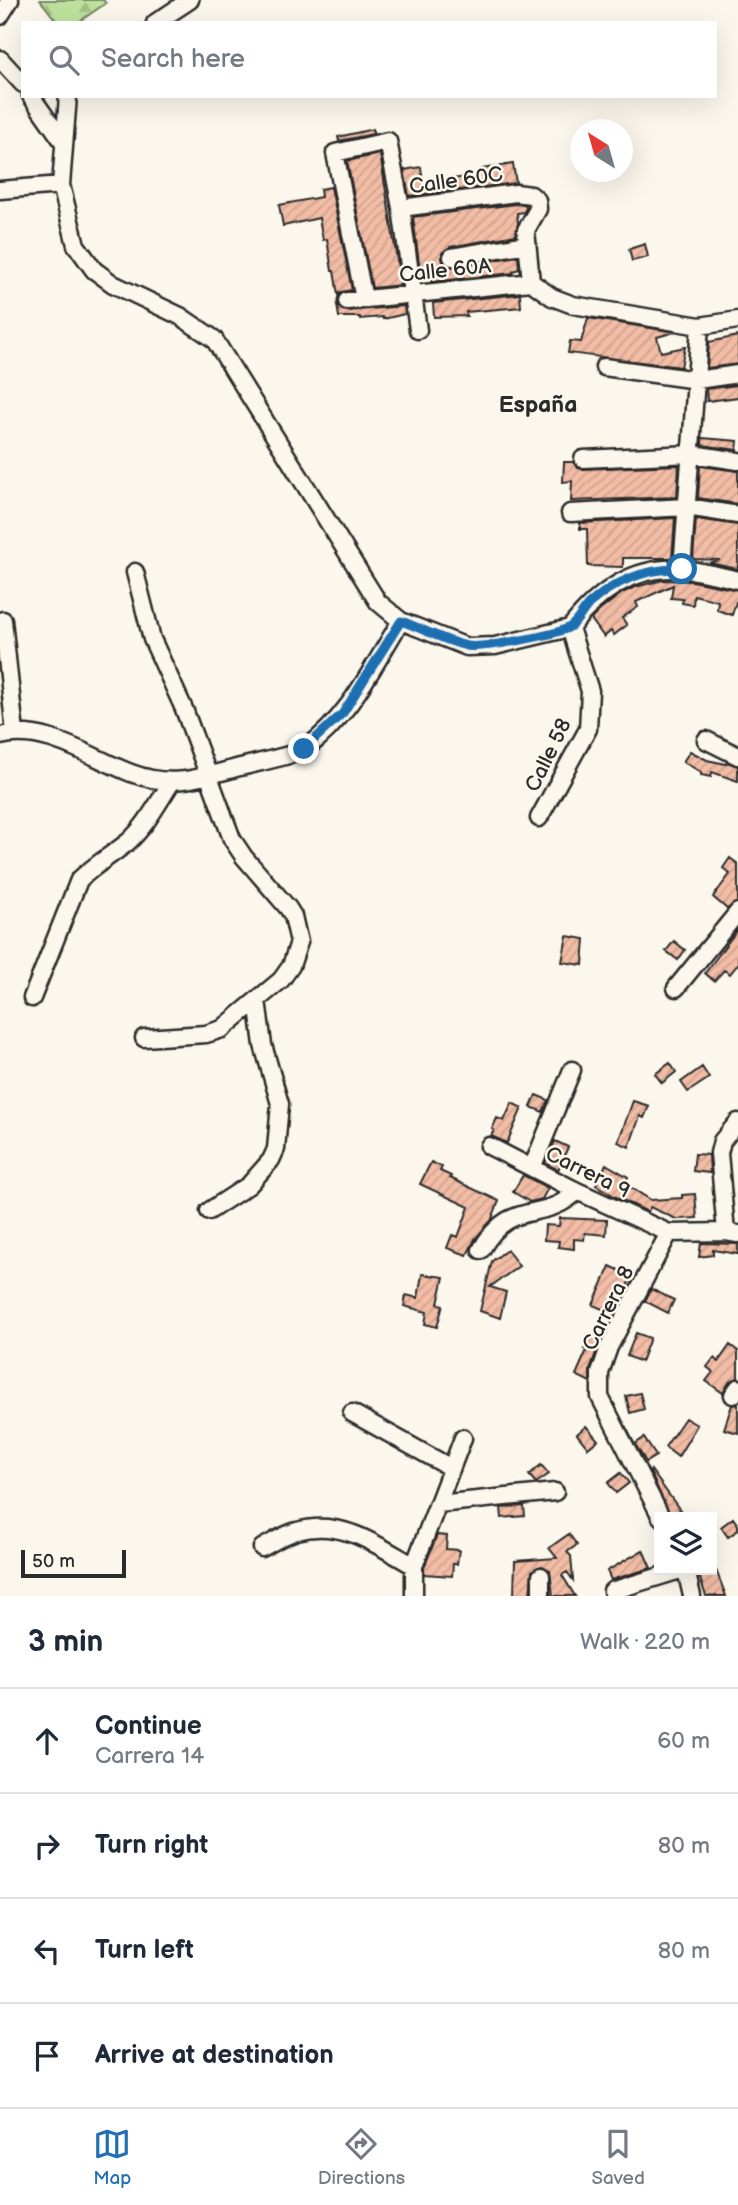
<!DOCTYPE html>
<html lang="en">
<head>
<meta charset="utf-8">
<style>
  body { margin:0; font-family:"Balsamiq Sans",sans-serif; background:#f2f2f3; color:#1f2937 }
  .controls { position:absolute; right:21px; bottom:21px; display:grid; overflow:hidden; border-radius:0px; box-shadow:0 7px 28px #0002 }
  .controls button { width:63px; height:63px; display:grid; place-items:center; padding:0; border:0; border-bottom:2px solid #e0e1e3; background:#fff; color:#1f2937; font:35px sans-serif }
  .compass { position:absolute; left:570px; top:119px; width:63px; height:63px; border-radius:50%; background:#fff; box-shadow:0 7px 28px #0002; rotate:323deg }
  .scale { position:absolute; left:21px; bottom:18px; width:105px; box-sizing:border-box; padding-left:7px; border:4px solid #2b2b2b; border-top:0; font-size:19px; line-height:24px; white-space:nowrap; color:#2b2b2b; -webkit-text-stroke:5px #fbf7ec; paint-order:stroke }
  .stop { position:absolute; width:21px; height:21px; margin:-16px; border:5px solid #1f6fb2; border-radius:50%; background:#fff }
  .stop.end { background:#1f6fb2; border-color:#fff; box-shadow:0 2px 7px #0008 }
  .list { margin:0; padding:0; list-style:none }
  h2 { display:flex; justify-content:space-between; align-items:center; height:91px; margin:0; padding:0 28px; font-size:30px }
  h2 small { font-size:23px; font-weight:400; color:#747a83 }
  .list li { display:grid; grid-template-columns:46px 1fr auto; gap:21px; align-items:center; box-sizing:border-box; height:105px; padding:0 28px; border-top:2px solid #e0e1e3 }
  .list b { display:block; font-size:26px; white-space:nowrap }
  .list p { margin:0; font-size:23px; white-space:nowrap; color:#747a83 }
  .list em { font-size:23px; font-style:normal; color:#747a83 }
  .icon { flex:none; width:38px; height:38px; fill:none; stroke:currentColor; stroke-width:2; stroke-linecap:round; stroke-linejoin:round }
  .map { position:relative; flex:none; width:738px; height:1596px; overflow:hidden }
  .search { position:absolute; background:#fff; box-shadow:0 7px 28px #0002; left:21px; right:21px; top:21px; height:77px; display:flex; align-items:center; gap:18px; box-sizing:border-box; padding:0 24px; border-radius:0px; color:#747a83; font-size:26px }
  .sheet { height:511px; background:#fff }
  nav { display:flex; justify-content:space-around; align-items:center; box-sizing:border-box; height:98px; border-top:2px solid #e0e1e3; background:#fff; font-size:19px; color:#747a83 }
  nav a { display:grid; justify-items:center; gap:4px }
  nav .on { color:#1f6fb2 }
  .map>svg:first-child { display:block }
  .forest { fill:url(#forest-firs); stroke:#748664; stroke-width:2 }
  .building { fill:url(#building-hatch); stroke:#2b2b2b; stroke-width:2 }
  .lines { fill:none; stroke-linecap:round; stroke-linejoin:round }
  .minor-casing { stroke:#2b2b2b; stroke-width:21 }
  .minor { stroke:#fbf7ec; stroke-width:16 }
  .route { stroke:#1f6fb2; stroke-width:9 }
  .labels { text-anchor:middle; stroke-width:5; stroke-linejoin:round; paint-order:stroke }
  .street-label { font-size:21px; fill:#2b2b2b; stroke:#fbf7ec }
  .neighbourhood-label { font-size:23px; font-weight:bold; fill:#2b2b2b; stroke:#fbf7ec }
</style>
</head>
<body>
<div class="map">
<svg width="738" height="1596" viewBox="0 0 738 1596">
  <defs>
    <pattern id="forest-firs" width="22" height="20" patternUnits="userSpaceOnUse" patternTransform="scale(1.75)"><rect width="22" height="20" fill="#bee29d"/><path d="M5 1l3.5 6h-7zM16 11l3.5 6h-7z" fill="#a3c287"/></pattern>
    <pattern id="building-hatch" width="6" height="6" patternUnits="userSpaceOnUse" patternTransform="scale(1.75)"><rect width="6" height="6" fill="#f2bca5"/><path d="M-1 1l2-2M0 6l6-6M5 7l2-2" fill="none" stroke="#d0a28e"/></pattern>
  </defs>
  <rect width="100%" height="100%" fill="#fbf7ec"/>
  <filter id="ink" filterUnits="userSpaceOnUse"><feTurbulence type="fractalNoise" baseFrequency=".0143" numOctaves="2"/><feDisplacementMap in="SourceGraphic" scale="14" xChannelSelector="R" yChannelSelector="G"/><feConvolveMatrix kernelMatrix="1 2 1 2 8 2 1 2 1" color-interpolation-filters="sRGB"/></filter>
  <g filter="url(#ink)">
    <!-- forest -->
    <path class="forest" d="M40,0h63l3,3 -29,20h-19z"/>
    <!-- building -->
    <path class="building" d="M373,129v5l-34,7 -1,-4z
      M380,154l21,131 -29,3 -25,-127z
      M513,164l3,19 -107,13 -5,-26 17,-3 2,17 60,-10 -1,-5z
      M331,187l21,103 -11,2 -3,3 -4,-24h-2l-5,-32 -4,1 -4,-22 -36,8 -4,-21 42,-8 -1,-8z
      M516,204l10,1v3l-2,4 -7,1 1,10 -2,12 -66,12 -8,6v5l2,6 9,3 65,-11 1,13 -6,2v2l-82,9v-5l-10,1 -8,-61z
      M645,244l3,13 -16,4 -3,-12z
      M520,294l1,13 -55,5 1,4 -33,1 -1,-14z
      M337,305l5,5 6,1 56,-5 1,8 -22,5 -1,-2 -22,2v-2h-21z
      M588,318l87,14 -18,5 4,15 24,-5 -4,20 -113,-14 2,-12 11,1z
      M738,336v28l-31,4 2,-26z
      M738,385v12l-31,4 -1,-12z
      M702,438l36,3 -1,9 -35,-5z
      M564,462h9l5,6 5,1 96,-4 -2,32 -106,4 1,-20 -9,1z
      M700,466l38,5v33l-40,-6z
      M675,518l-3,40h-49v9l-35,-1 -1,-37h-7v-6z
      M696,519l42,6v44l-29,-6 11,-3 -27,-1z
      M663,580l29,1 46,9v13l-2,-1 -4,13 -15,-5 1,-9 -24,-6 -1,10 -11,-2 1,-4 -12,-1 2,-13 -37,17 2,5 -16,11 5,7 -13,10 -3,-4 -7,6 -13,-18 8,-8 23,-18 13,-6z
      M690,751l17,9 19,4 1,-2 11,4v15l-26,-9 -1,5 -10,-2v-3l-18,-10z
      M730,858l8,6v38l-11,7 -14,-12 17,-23 -7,-6z
      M738,929v35l-8,10 -6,-4 -10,11 -9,-8z
      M567,936l18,3 -2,26 -21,-3z
      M674,941l11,9 -7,10 -12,-9z
      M670,1063l6,9 -14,11 -7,-9z
      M702,1067l7,11 -21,14 -7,-10z
      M536,1095l12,5 -5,12 -12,-5z
      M633,1101l16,5 -5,12 -4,-2 -11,31 -11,-5z
      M512,1103l10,5 -15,35 -16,-7 3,-6 -2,-1 5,-11 7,3z
      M555,1141l13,6 -10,23 -13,-7z
      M695,1154l14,1 1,18 -17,-2z
      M431,1162l11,5 -2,4 11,5 -1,2 49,23 -8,20 -16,18 -8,16 -20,-7 5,-13 6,2 11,-30 -49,-23z
      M606,1164l22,13 -3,7 26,16 31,-2v-3l13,-1 2,24 -21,1 -26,-12 -2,5 -34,-16 -18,-11z
      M523,1175l25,13 -6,11 -12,3 -17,-10z
      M560,1218l47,2 -1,15 -21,-2 -1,7 -10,-1v10l-16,-2 1,-6 -15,-1 1,-15 14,1z
      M701,1243l37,1v10l-25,-4v5l-14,2z
      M507,1250l12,16 -29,21 16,5 -6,26 -20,-7 12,-50z
      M610,1266l22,10 -18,38 -21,-9z
      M422,1274l22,3 -6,27 5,1 -6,22 -12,-3 2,-12 -23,-6 2,-11 12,3z
      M651,1289l23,11 -6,13 -23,-12z
      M636,1333l14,5 -9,24 -14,-6z
      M589,1336l11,5 -10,29v12l-14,-7 11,-25 -3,-1z
      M730,1345l8,6v27l-8,3 -7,12 -17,-12 7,-9 -6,-5 7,-9 4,4z
      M640,1393l4,16 -14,4 -4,-17z
      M738,1404v29l-14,-4 8,-24z
      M685,1418l12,7 -19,32 -13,-10z
      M586,1426l12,14 -10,8 -11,-14z
      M644,1438l12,18 -10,6 -11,-18z
      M541,1465l8,9 -13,9 -7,-8z
      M651,1470l34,47h-14l-21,-45z
      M621,1473l8,10 -13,10 -8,-10z
      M524,1506l1,10 -23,2 -1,-10z
      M733,1518l5,7v5l-10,7 -7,-10z
      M569,1534l8,11 -10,7 4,4 2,24 -6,-8 -5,3 13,21h-22l-3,-25 -8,-5 -10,5 -2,25h-16l1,-35 42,-3 -8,-10z
      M437,1535l10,1 -1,13 13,1 -2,14h-4l-1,12 -28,-2v-6z
      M643,1550l8,18 -40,12 -4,-9z
      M697,1570h19l10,26h-20z"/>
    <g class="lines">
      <!-- minor casing -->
      <g class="minor-casing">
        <path id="minor" d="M0,16l10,-16
          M155,23l35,-23
          M0,59l23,25
          M31,96l33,47
          M68,96l-7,89 15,60 18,25 19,14 67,32 34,23 164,263 23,19 66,26 28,-1 75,-18
          M0,190l61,-5
          M401,208l115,-15 15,2 6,5 1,9 -12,21 5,52
          M452,257l75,-13
          M531,282l21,15 21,8 127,21 38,-6
          M364,299l-29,-146 53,-12 13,67 17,122
          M347,301l184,-19
          M604,367l93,13 41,-6
          M583,459l109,-5 46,7
          M570,513l117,-6 51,8
          M682,569l18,-243
          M135,572l17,67 32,70 48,130 12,18 44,51 5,8 6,26 -8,24 -10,14 -59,49 -16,5 -62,4
          M3,620l12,113
          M570,628c27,-35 62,-62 109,-59 20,1 40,7 59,11
          M0,736c46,-11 89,21 131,37 37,14 61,7 98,-3 16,-5 66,-14 77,-22 43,-30 68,-84 95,-127
          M706,740l32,16
          M539,818l49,-89 2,-38 -20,-63
          M676,988l62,-76
          M32,998l47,-118c15,-15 33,-25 49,-38 18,-16 30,-39 43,-59
          M489,1146l88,45 92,42 57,-1 12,2
          M532,1168l40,-98
          M209,1211l40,-26 22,-25 5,-11 4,-45 -17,-59 -6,-45
          M726,1232l-7,-79 3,-12 16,-19
          M481,1250c30,-54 62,-25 96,-59
          M733,1395l5,-7
          M352,1413l99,55
          M438,1504l117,-12
          M661,1517l-61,-120v-24l9,-26 60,-114
          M262,1548c11,-6 23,-14 35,-17 44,-13 80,14 117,35
          M686,1570l6,26
          M612,1591l68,-21
          M414,1596v-30l49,-128
          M541,1596v-20"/>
      </g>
      <!-- minor -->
      <use href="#minor" class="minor"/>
    </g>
  </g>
  <g class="lines" filter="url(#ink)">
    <!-- route -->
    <path class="route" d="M304,749l39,-36 58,-92c20,7 46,21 66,25 15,3 87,-11 101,-18 9,-4 14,-17 21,-24 27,-24 58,-36 93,-35"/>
  </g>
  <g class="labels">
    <!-- street labels -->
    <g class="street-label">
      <text transform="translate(456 180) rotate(-8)" y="7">Calle 60C</text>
      <text transform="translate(445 270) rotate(-6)" y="7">Calle 60A</text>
      <text transform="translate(548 755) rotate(-64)" y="7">Calle 58</text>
      <text transform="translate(588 1172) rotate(26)" y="7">Carrera 9</text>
      <text transform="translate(608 1308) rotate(-64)" y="7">Carrera 8</text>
    </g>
    <!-- neighbourhood labels -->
    <g class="neighbourhood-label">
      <text x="538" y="412">España</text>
    </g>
  </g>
</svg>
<div class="controls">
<button><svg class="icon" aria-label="layers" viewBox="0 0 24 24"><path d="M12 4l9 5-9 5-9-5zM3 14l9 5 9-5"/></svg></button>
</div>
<svg class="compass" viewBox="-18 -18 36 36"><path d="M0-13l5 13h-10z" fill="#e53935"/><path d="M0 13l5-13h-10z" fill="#747a83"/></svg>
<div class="scale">50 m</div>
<div class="stop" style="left:682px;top:569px"></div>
<div class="stop end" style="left:304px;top:749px"></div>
<div class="search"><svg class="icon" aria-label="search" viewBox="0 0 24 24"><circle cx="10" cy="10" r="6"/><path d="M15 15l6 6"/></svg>Search here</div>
</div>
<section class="sheet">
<h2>3 min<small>Walk · 220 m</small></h2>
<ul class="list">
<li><svg class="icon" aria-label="ahead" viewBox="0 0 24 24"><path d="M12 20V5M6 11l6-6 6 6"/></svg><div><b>Continue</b><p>Carrera 14</p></div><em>60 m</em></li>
<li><svg class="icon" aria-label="right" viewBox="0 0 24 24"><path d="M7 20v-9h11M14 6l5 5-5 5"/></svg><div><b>Turn right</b></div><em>80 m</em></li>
<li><svg class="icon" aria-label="left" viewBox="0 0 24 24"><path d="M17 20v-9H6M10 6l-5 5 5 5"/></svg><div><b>Turn left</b></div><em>80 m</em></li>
<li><svg class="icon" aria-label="arrive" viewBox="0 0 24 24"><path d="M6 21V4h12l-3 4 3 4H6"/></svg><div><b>Arrive at destination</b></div></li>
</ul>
</section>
<nav>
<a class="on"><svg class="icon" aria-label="map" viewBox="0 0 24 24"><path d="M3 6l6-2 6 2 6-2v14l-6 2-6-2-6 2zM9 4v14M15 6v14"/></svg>Map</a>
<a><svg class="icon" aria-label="directions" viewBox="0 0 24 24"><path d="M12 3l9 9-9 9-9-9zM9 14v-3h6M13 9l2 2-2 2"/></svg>Directions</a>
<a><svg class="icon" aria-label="saved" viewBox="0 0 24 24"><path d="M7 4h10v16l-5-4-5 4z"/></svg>Saved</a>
</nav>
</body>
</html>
